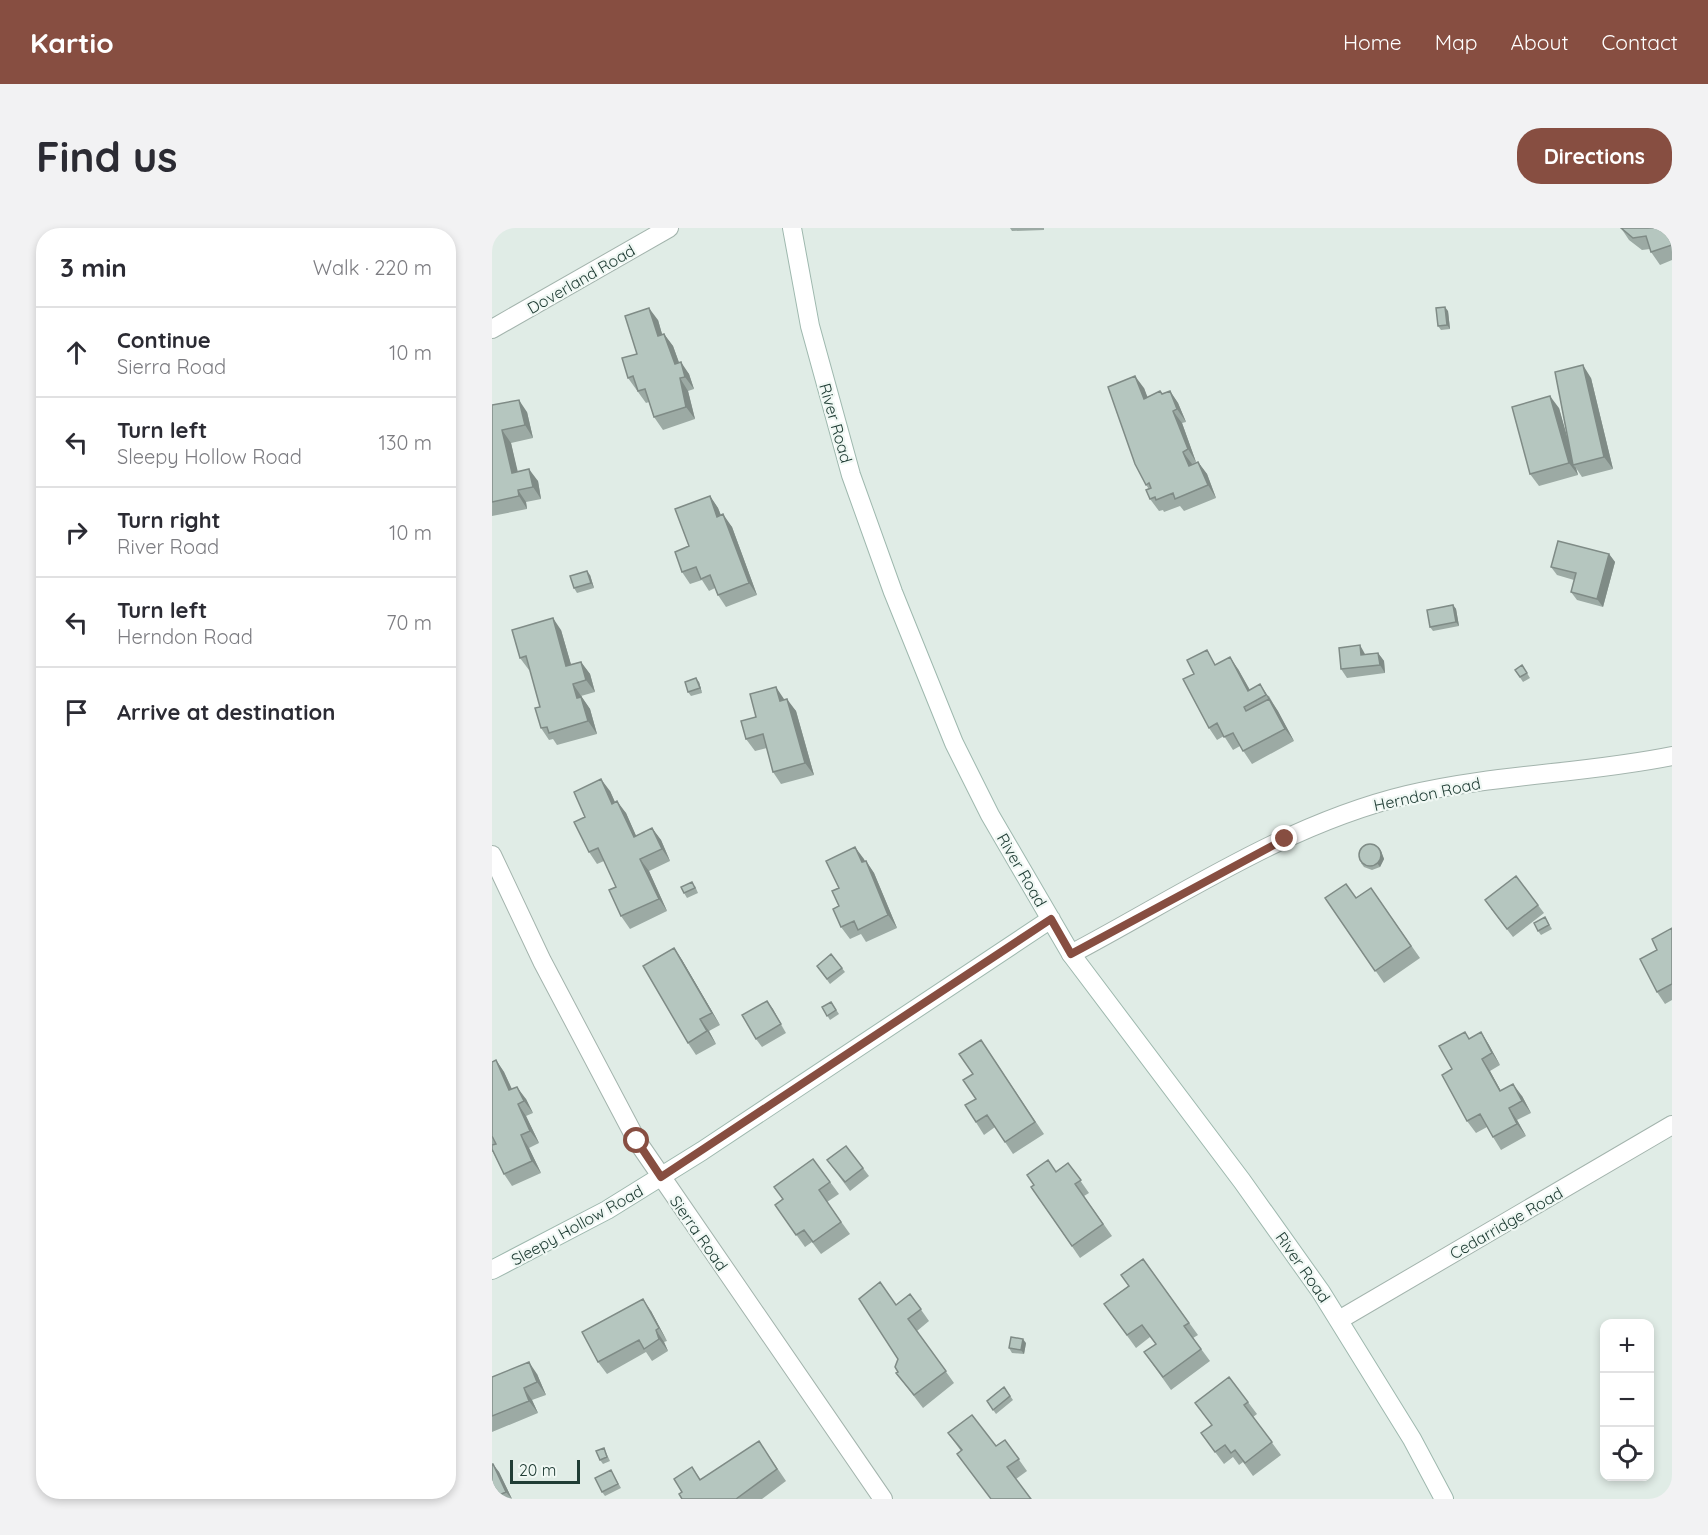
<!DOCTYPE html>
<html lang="en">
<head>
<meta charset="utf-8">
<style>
  body { margin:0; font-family:Quicksand,sans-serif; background:#f2f2f3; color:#2b2b33 }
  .controls { position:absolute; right:18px; bottom:18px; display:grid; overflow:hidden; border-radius:12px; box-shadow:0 3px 9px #0003 }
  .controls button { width:54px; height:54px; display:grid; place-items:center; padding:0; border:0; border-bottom:2px solid #e1e1e2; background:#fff; color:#2b2b33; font:30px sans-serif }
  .scale { position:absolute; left:18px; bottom:15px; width:70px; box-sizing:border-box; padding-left:6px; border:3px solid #203d35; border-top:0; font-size:16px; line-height:21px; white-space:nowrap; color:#203d35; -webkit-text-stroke:4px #f0f8f4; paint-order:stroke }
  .stop { position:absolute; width:18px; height:18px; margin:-14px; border:4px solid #874e41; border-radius:50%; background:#fff }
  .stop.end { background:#874e41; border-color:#fff; box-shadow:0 2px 6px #0008 }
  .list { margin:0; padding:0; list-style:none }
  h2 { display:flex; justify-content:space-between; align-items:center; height:78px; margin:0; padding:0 24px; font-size:26px }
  h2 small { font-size:20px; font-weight:400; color:#7c7c81 }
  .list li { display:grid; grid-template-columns:39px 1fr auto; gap:18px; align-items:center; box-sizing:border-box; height:90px; padding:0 24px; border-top:2px solid #e1e1e2 }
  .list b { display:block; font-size:22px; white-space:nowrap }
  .list p { margin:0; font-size:20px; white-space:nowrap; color:#7c7c81 }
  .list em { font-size:20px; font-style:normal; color:#7c7c81 }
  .icon { flex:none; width:33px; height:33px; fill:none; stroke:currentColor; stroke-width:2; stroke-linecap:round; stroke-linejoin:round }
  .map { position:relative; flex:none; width:1180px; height:1271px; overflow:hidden; border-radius:24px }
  header { display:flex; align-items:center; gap:36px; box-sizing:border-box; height:84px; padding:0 30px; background:#874e41; color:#fff }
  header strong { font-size:28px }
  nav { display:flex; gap:33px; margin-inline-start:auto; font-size:21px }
  .intro { display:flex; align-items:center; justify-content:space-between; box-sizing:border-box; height:144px; padding:0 36px }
  h1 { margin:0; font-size:42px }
  .button { padding:15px 27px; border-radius:24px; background:#874e41; color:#fff; font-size:21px; font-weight:700 }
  main { display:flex; gap:36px; padding:0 36px }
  aside { flex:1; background:#fff; border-radius:24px; box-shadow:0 3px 9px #0003 }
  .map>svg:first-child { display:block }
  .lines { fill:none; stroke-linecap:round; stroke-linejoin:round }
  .lane-casing { stroke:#a3b4ad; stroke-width:14 }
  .street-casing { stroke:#a3b4ad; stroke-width:20 }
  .secondary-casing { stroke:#9eb8ae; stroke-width:20 }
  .lane { stroke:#fff; stroke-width:12 }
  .street { stroke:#fff; stroke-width:18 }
  .secondary { stroke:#fff; stroke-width:18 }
  .wall { fill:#9caaa4 }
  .shaded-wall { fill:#7f8b86 }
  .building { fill:#b5c6bf; stroke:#7f8b86; stroke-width:1.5 }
  .route { stroke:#874e41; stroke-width:8 }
  .labels { text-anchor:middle; stroke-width:4.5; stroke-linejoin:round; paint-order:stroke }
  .street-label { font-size:16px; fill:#203d35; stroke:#f0f8f4 }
</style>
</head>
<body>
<header>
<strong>Kartio</strong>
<nav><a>Home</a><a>Map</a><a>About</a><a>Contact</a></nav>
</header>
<div class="intro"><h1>Find us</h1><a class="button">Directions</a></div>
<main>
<aside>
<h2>3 min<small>Walk · 220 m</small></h2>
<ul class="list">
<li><svg class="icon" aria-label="ahead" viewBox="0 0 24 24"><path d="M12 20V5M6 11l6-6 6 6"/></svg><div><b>Continue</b><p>Sierra Road</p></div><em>10 m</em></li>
<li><svg class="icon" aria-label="left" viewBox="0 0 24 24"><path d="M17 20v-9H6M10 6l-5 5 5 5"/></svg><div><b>Turn left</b><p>Sleepy Hollow Road</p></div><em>130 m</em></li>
<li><svg class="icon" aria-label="right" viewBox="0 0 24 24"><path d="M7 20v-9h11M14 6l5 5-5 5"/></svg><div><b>Turn right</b><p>River Road</p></div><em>10 m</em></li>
<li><svg class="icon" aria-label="left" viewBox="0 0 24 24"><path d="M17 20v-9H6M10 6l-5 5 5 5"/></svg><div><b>Turn left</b><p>Herndon Road</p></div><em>70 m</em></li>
<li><svg class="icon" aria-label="arrive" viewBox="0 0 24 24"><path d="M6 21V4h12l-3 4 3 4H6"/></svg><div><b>Arrive at destination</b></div></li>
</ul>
</aside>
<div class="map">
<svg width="1180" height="1271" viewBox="0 0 1180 1271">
  <rect width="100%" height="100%" fill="#e0ece6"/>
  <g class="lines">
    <!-- lane casing -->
    <g class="lane-casing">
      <path id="lane" d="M0,1l1,-1"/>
    </g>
    <!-- street casing -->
    <g class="street-casing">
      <path id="street" d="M0,101l177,-101
        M0,627l50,106 95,180 246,358
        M579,726c108,-57 215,-130 336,-159 87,-21 177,-21 265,-39
        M847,1092l333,-195"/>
    </g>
    <!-- secondary casing -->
    <g class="secondary-casing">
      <path id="secondary" d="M300,0l18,98 41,149 42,117 61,151 36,72 81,139 171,227 79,111 91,147 32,60
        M0,1042l115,-60 95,-59 349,-232"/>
    </g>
    <!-- lane -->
    <use href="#lane" class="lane"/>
    <!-- street -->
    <use href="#street" class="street"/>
    <!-- secondary -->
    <use href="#secondary" class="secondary"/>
  </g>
  <!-- wall -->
  <path class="wall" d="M518,0h34v2l-32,1z
    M1129,0h51v32l-12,5 -9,-13 -1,-3 -8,1 -13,-10z
    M956,83l2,18 -9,1 -3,-4z
    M166,92l4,14h2l9,12 6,17 10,11 5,15 -6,2 7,28 -32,11 -9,-13 -5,-15 -3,1 -18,-25 9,-24z
    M1099,150l22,91 -31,8 -6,-9 2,7 -39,11 -9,-12 29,-66 10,38z
    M652,160l3,9 15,-3 8,-3 8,12 8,19 -4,1 14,39 -4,2v1l6,-3 9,12 9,24 -32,13 -4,-5 -16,6 -1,-2 -4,1 -9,-12 -1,-10 -3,-4z
    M0,177l35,7 6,26 -22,5 6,28 21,10 3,18 -15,3 1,7 -35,7z
    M218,268l8,12 3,7 11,12 25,68 -31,12 -8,-12 -3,-7 -6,3 -7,-11 -12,4 -8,-12 7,-26z
    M1117,326l6,8 -12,45 -26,-7 -6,-8 3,-12 -17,-5 -6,-8z
    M98,347l4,13 -17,5 -3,-5z
    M961,377l3,4 3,17 -26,5 -3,-4z
    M69,402l10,35 10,-3 9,12 5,18 -14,4 9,13 7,25 -40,11 -4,-6 -4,1 -8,-12 -1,-21 -10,-37h-1l-9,-12z
    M886,425l6,8 1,12 -38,5 -6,-9 24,-15z
    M724,436l22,5 12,21 19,6 25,45 -42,23 -12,-18 -7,4 -9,-14 -7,4 -8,-12z
    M1030,437l8,13 -7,4 -8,-12z
    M207,454l3,11 -11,3 -3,-4z
    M293,471l11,12 18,64 -33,9 -8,-12 -6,-24 -12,3 -9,-12 10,-22z
    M118,563l5,11 11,11 10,23 16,-8 9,12 9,21 -21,10 18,40 -37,18 -9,-13 -5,-29 -12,-26 -7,3 -8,-12 -4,-35z
    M889,623l3,8 -4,8 -8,3 -8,-3 -3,-4z
    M372,633h2l8,12 23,55 -31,14 -5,-8 -11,5 -9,-12 -2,-21v-18z
    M203,658l3,7 -11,5 -3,-5z
    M879,660l49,70 -36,25 -59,-85h31z
    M1046,677l6,8 -31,24 -22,-28z
    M1053,689l7,12 -11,6 -3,-4z
    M1180,700v72l-7,4 -8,-12v-42z
    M182,720l8,12 38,65 -11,6 7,13 -20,11 -8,-12z
    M339,726l14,18 -15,12 -13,-18z
    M275,773l19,32 -24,14 -6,-8z
    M339,774l8,12 -9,6 -8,-13z
    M989,804l8,13 11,20 -10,6 11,20 21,5 9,17 -14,7 9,16 -25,14 -8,-13 -6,-10 -11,6 -9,-12 -15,-52 17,-30z
    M497,824l55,82 -31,20 -18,-27 -11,8 -19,-30 11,-6 -3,-25z
    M4,832l8,12 8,17 14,10 7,14 -7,3 13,27 -10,5 12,25 -29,13 -8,-12 -11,-22h-1v-90z
    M321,931l26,35 -12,8 23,32 -29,20 -9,-12 -7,5 -30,-42 8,-6z
    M335,932l36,8 6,8 -19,15z
    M576,935l21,30 -5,3 28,40 -32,22 -49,-71z
    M651,1031l55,76 -5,3 17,23 -39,29 -27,-38 12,-8 -6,-7 -14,11 -32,-44 24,-18z
    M418,1066l19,27 -12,10 37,52 -31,25 -27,-35 2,-1v-13l-2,-54z
    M159,1083l16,30 -3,1 4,9 -16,10 -6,-9 -39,22 -9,-12z
    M534,1115l-2,11 -12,-1 -3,-5z
    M45,1146l9,21 -14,5 6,13 -46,19v-55z
    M512,1159l9,13 -17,14 -9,-13z
    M756,1174l9,12 -4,3 28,38 -28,21 -10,-14 -4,3 -6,-8 -9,7 -23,-31 11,-8 -17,-22z
    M456,1205l48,13 9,-6 22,31 -11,8 -55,-28z
    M112,1220l6,13 -7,3 -3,-4z
    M275,1225l19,28 -24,18h-80v-7l10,-25 8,12z
    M0,1236l7,8 13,27h-20z
    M121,1246l8,14 -16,8 -3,-4z"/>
  <!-- shaded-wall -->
  <path class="shaded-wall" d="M953,79l3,4 2,18 -3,-4z
    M157,80l9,12 8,28 -8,-12z
    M172,106l9,12 11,30 -9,-12z
    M189,134l8,12 5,15 -9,-12z
    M1091,137l8,13 22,91 -9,-12z
    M643,148l9,12 9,23 -9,-12z
    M188,150l8,13 7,28 -9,-12z
    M678,163l8,12 8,19 -9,-13z
    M1058,168l9,12 16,56 -2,1 3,3 2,7 -9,-12z
    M27,172l8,12 6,26 -8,-13z
    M681,183l9,12 14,39 -8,-13z
    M10,202l9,13 10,42 -9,-12z
    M691,224l9,12 5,15 -8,-13z
    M706,234l9,12 9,24 -8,-13z
    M37,241l9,12 3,18 -8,-12z
    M26,262l8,12 1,7 -8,-13z
    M218,268l8,12 8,21 -9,-12z
    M231,286l9,13 25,68 -8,-12z
    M1117,326l6,8 -12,45 -6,-8z
    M95,343l3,4 4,13 -3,-5z
    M961,377l3,4 3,17 -3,-4z
    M61,390l8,12 14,48 -9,-12z
    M868,417l5,9 1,9 -5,-8z
    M886,425l6,8 1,12 -5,-8z
    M738,429l8,12 19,34 -9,-12z
    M89,434l9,12 5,18 -9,-12z
    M204,450l3,4 3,11z
    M81,456l17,25 7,25 -9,-13 -11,-23z
    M768,456l18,27 16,30 -9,-12z
    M284,459l8,12 4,14 -8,-12z
    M295,471l9,12 18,64 -9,-12z
    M109,551l9,12 11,25 -9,-12z
    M125,573l9,12 16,36 -8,-12z
    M160,600l9,12 9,21 -8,-12z
    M363,619l9,12 7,15 -9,-12z
    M886,619l3,4 3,8 -4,8 -3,-4z
    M148,631l9,12 18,40 -8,-12z
    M374,633l8,12 23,55 -9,-13z
    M182,720l8,12 38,65 -8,-12z
    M275,773l6,8 13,24 -5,-9z
    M208,791l9,12 7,13 -9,-13z
    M989,804l8,13 11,20 -8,-12z
    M990,831l8,12 18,33 -8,-13z
    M4,832l8,12 14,31 -9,-13z
    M1021,856l9,12 9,17 -9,-12z
    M25,859l9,12 7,14 -9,-12z
    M26,876l8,12 13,27 -9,-12z
    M1017,880l8,12 9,16 -9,-12z
    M29,907l8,13 12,25 -9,-12z
    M151,1071l8,12 16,30 -8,-13z
    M164,1102l8,12 4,9 -9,-12z
    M531,1111l3,4 -2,11 -3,-4z
    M37,1134l8,12 9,21 -9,-13z
    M32,1160l8,12 6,13 -9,-12z
    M1,1236l6,8 13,27 -6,-7z"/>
  <!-- building -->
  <path class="building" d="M1129,0h51v17l-21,7 -5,-16 -13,2z
    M953,79l2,18 -9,1 -2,-18z
    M157,80l9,28 6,-2 11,30 6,-2 4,15 -5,1 6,29 -32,10 -9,-28 -7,2 -5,-15 -5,2 -6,-20 15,-4 -12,-38z
    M1091,137l21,92 -31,8 -18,-93z
    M643,148l9,23 16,-8 2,3 8,-3 7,18 -4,2 15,38 -5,3 6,14 9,-4 10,23 -33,14 -2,-6 -17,7 -1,-3 -5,2 -4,-9 5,-2 -2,-5 -3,2 -11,-21 -27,-77z
    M1058,168l19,67 -39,11 -18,-67z
    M27,172l6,25 -23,5 10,43 17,-4 4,18 -15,3 1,6 -27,6v-97z
    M218,268l7,21 6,-3 26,69 -31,12 -8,-20 -9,4 -5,-12 -14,5 -7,-20 14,-6 -14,-37z
    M1066,313l51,13 -12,45 -26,-7 5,-19 -25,-6z
    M95,343l4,12 -17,5 -4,-12z
    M961,377l3,17 -26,5 -3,-17z
    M61,390l13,48 15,-4 5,18 -13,4 4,14 4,-1 7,24 -39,12 -2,-6 -6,1 -6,-20 5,-1 -14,-51 -6,2 -8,-28z
    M868,417l1,10 17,-2 2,12 -39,4 -2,-21z
    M715,422l8,15 15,-8 18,34 12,-7 6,11 -22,12 2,4 23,-12 16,30 -42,22 -10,-18 -9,4 -7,-14 -8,5 -26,-49 11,-5 -7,-14z
    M1030,437l5,8 -7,4 -5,-7z
    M204,450l4,10 -12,4 -3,-10z
    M284,459l4,14 7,-2 18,64 -32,9 -10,-38 -17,5 -5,-18 15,-4 -6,-23z
    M109,551l11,25 5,-3 17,36 18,-9 10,21 -22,10 19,40 -38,17 -12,-26 7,-3 -18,-39 -9,4 -15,-30 11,-5 -11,-25z
    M867 627a11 11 0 1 1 22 0a11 11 0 1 1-22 0Z
    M363,619l7,15 4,-1 22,54 -30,15 -4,-9 -13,6 -8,-18 6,-3 -7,-15 7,-3 -13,-27z
    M1024,648l22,29 -31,24 -22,-29z
    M200,654l3,6 -11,5 -3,-6z
    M854,656l10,14 15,-10 40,58 -36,25 -50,-73z
    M1053,689l4,8 -11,6 -4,-8z
    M1180,700v56l-15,8 -17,-33 17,-9 -5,-11z
    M182,720l38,65 -12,6 7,12 -19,12 -45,-77z
    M339,726l11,14 -15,11 -10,-13z
    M275,773l14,23 -25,15 -14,-24z
    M339,774l5,8 -9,6 -5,-9z
    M973,804l4,7 12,-7 11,21 -10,6 18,32 13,-7 9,17 -13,7 8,16 -24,13 -13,-23 -13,7 -25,-46 10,-6 -13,-23z
    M489,812l54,82 -30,20 -18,-27 -11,7 -11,-17 11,-6 -13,-19 10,-6 -14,-20z
    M4,832l13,30 8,-3 7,14 -6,3 12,27 -9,4 11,26 -28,13 -12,-25v-4l4,-1 -4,-8v-74z
    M354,918l17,22 -18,14 -18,-22z
    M321,931l17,23 -11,8 22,32 -28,20 -9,-12 -8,5 -21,-30 8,-6 -9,-12z
    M556,932l8,12 12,-9 13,17 -6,4 28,40 -31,22 -41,-59 3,-2 -7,-10z
    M651,1031l46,64 -5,3 17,23 -38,28 -19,-25 12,-8 -14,-19 -15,10 -23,-31 25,-18 -8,-11z
    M388,1054l16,23 14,-11 11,15 -13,10 38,52 -32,24 -18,-22 2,-1 -3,-5 3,-8 -39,-60z
    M151,1071l16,29 -3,2 3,9 -15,10 -5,-9 -41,22 -16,-30z
    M519,1109l12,2 -2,11 -12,-2z
    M37,1134l8,20 -13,6 5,13 -37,15v-39z
    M737,1149l19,25 -4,3 28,37 -27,21 -10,-13 -4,3 -6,-8 -10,7 -14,-19 11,-8 -17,-22z
    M512,1159l6,9 -17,14 -6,-9z
    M480,1187l24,31 9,-6 14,19 -12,8 24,32h-40l-34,-45 5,-4 -14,-17z
    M267,1213l18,28 -41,30h-54l-3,-5 3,-2 -8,-13 18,-12 8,13z
    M112,1220l3,9 -7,3 -4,-9z
    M0,1236h1l13,28 -14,6z
    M119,1242l7,14 -16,8 -7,-14z"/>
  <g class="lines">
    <!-- route -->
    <path class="route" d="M145,913l24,36 390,-258 20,35 214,-115"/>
  </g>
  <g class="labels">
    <!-- street labels -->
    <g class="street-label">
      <text transform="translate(89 51) rotate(-30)" y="6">Doverland Road</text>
      <text transform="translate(344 195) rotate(74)" y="6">River Road</text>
      <text transform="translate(935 566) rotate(-12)" y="6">Herndon Road</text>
      <text transform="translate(530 642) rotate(60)" y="6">River Road</text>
      <text transform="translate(1014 995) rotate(-30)" y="6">Cedarridge Road</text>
      <text transform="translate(85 997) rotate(-29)" y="6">Sleepy Hollow Road</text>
      <text transform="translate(207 1005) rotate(55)" y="6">Sierra Road</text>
      <text transform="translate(811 1039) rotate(55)" y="6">River Road</text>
    </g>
  </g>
</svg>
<div class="controls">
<button>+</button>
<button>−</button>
<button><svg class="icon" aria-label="locate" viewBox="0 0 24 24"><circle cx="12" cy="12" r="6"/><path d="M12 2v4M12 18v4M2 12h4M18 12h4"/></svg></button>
</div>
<div class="scale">20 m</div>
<div class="stop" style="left:145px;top:913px"></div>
<div class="stop end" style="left:793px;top:611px"></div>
</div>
</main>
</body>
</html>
